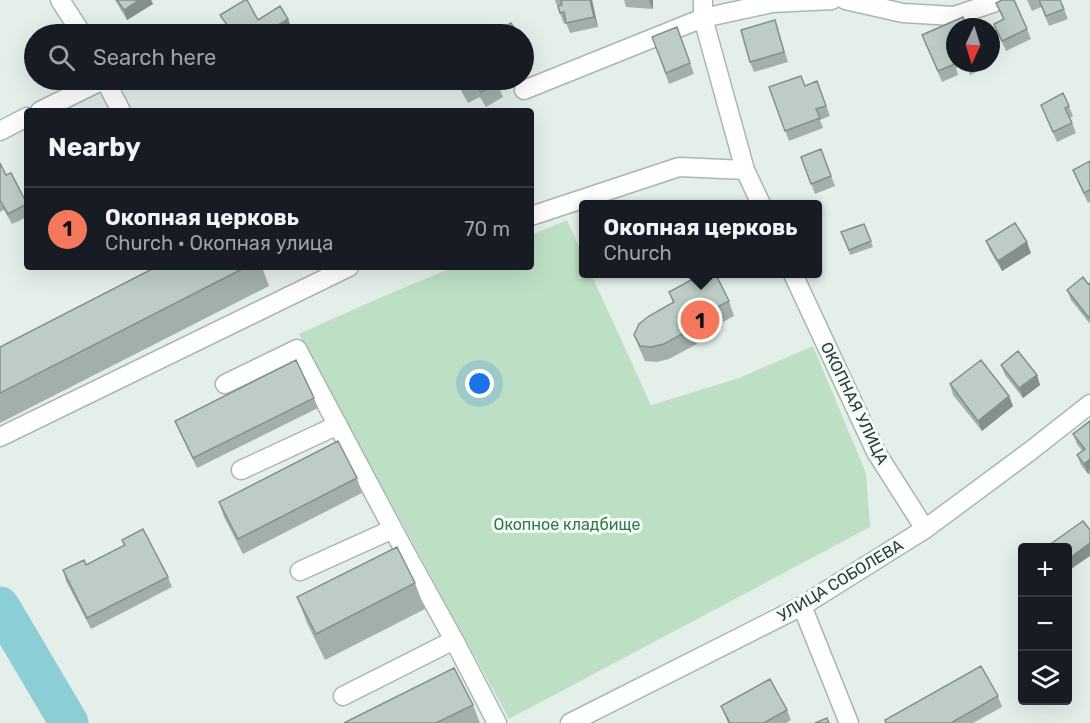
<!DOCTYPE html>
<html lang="en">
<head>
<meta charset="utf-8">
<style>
  body { margin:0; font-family:Rubik,sans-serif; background:#242831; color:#f1f3f6 }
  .controls { position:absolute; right:18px; bottom:18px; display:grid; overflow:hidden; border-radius:6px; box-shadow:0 6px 24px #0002 }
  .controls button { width:54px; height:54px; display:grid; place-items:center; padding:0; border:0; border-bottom:2px solid #363941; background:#171b24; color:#f1f3f6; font:30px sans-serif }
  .compass { position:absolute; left:946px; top:18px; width:54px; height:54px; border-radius:50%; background:#171b24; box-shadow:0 6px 24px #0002; rotate:184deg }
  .you { position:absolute; left:480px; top:384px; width:21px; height:21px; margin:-15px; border:4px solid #fff; border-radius:50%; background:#1a73e8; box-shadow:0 0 0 9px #1a73e833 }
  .badge { display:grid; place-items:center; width:39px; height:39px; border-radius:50%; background:#f6785c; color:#111; font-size:20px; font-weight:700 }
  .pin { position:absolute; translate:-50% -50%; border:3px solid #fff; box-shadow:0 2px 6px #0006 }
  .popup { position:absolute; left:579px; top:200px; width:243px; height:78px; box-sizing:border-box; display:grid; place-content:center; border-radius:6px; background:#171b24; filter:drop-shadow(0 2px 4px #0005); font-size:20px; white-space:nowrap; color:#9ea1a6 }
  .popup b { font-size:22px; color:#f1f3f6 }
  .popup::after { content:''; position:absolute; left:50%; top:100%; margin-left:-12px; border:12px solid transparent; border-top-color:#171b24 }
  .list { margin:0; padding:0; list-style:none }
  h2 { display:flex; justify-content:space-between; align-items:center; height:78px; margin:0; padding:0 24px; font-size:26px }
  h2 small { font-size:20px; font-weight:400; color:#9ea1a6 }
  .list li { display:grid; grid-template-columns:39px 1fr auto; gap:18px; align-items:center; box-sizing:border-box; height:84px; padding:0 24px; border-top:2px solid #363941 }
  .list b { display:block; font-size:22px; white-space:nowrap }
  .list p { margin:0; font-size:20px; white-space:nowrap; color:#9ea1a6 }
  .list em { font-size:20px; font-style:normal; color:#9ea1a6 }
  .icon { flex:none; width:33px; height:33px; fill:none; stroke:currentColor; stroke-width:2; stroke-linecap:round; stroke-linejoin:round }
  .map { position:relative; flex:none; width:1090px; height:723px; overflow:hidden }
  .search { position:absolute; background:#171b24; box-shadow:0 6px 24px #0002; left:24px; top:24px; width:510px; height:66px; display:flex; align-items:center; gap:15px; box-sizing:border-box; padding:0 21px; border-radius:33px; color:#9ea1a6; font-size:22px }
  .panel { position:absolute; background:#171b24; box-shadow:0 6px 24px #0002; left:24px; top:108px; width:510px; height:162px; border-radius:6px }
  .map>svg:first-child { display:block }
  .green { fill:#bde0c5 }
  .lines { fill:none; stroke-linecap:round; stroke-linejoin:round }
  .river { stroke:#8cced5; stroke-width:39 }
  .street-casing { stroke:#a7b7b1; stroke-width:21 }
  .secondary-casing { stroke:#a3bbb1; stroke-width:21 }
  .street { stroke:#fff; stroke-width:18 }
  .secondary { stroke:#fff; stroke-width:18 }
  .wall { fill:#a3b0a9 }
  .shaded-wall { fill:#84908a }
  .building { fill:#bdcdc5; stroke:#84908a; stroke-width:1.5 }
  .labels { text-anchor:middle; stroke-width:6; stroke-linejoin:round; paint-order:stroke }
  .street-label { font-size:16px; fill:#234137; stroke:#f6fbf8 }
  .park-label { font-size:16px; fill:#2c7a45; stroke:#f6fbf8 }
</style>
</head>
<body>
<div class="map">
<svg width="1090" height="723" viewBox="0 0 1090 723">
  <rect width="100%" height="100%" fill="#e5efea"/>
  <!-- green -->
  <path class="green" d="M567,220l16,36v18h8l60,131 88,-27 74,-32 53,127 4,54 -361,192 -210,-385 78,-35 77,-32h77v-32z"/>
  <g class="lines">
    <!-- river -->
    <path class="river" d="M0,606l69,117"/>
    <!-- street casing -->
    <g class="street-casing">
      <path id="street" d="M60,0l22,34
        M703,0v18l42,152 16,34
        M845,0l58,13 51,3 39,-13 5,-3
        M105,80l16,31
        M524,90l179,-72 69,-15 60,-3
        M40,111l63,-31
        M0,131l27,-14
        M531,216l148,-49 66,3
        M793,274l83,178 49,77
        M225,384l72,-35 105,197 52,94 43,83
        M0,437l349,-170
        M241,470l97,-45
        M300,571l93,-42
        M802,606l47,117
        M343,696l111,-56"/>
    </g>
    <!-- secondary casing -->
    <g class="secondary-casing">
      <path id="secondary" d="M570,723l232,-117 123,-77 104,-77 61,-48"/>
    </g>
    <!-- street -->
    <use href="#street" class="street"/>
    <!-- secondary -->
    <use href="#secondary" class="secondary"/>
  </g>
  <!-- wall -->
  <path class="wall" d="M115,0h36l2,4 -26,16z
    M555,0h37l6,27 -28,6 -4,-10 -2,1z
    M624,0h29v9l-27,-2z
    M1027,0h33l8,19 -19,7 -8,-19 -9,4z
    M996,3l31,26 4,10 -25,12 -12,-27 9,-5z
    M775,20l13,42 -34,10 -4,-10z
    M677,27l17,47 -25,10 -17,-47z
    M955,27v36h28l2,5 -15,7 -4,-11 -10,4 2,7 -16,7 -20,-47z
    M524,44l7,19 -7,4z
    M455,80h47l-5,3 6,14 -17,10 -6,-10 -12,6z
    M817,81l13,35 -10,4 3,8 -34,13 -20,-54 36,-1z
    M1041,105l28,1 4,10 -3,2 6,15 -19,9z
    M821,149l14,37 -20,8 -14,-37z
    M1090,161v41l-2,1 -11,-23 -4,-10z
    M0,163l6,12 21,29v13l-15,7 -8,-14 -4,2z
    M864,224l9,23 -23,8 -9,-23z
    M986,241l45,12 -29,18 -12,-20z
    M156,267h106l7,19 -269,137v-76z
    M1090,283v41l-19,-24 -4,-10z
    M669,292l60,9 5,15 -13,7 1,4 -27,13 2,4 -28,15 -12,3 -12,-1 -5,-11 -6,-15 39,-32z
    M1001,365l36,10 3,10 -17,13 -18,-23z
    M950,384l59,12 4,10 -31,25 -29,-36z
    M314,398l4,10 -121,60 -18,-37 -4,-10z
    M1090,421v55l-1,-3 -1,1 -7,-9 -4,-10 5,-4 -5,-7 -4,-10z
    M357,478l5,15 -119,61 -19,-37 -5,-15z
    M122,540l46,37 4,10 -81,42 -25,-48 -3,-11 23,-5 38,-19z
    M415,583l10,26 -100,51 -18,-37 -10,-26z
    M998,696l4,11 -29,16h-87z
    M473,705l7,18h-136z
    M721,706l66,4 4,10 -5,3h-58z"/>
  <!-- shaded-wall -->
  <path class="shaded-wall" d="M139,0h12l2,4 -26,16 -3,-10z
    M590,0h2l6,27 -4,-10z
    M649,0h4v9z
    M288,19l4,10 -8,5h-20z
    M1027,242l4,11 -29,18 -4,-10z
    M1037,375l3,10 -17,13 -4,-10z
    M1009,396l4,10 -31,25 -4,-10z
    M1090,459v13l-3,-4 2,5 -1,1 -4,-10z
    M1090,543v13l-22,15v-12z"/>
  <!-- building -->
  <path class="building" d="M117,0h22l-15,10z
    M245,0h2l11,20 22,-14 8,13 -24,15h-46l-1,-2 10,-7 -7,-10z
    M561,0h29l4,17 -28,6 -2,-11 -4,1 -2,-7 4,-1z
    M1002,0h12l13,29 -25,12 -8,-17 10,-5 -8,-16z
    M1039,0h21l4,9 -18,7z
    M963,17l4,10h-12v30l-3,1 3,6 -17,7 -16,-36z
    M775,20l9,32 -34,10 -9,-32z
    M511,23l7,11h-27z
    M677,27l13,36 -24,10 -14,-36z
    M801,76l4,10 12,-5 9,25 -10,3 4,9 -35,13 -16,-44z
    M458,80h37l2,3 -16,9 -6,-10 -12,6z
    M1063,93l6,13 -4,2 7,15 -19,9 -12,-27z
    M821,149l10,27 -20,8 -10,-27z
    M1090,161v29l-6,3 -11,-23z
    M0,163l6,12 5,-2 16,31 -19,10 -8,-14z
    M1015,223l12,19 -29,19 -12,-20z
    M864,224l7,17 -22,9 -8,-18z
    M156,267h90l-246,126v-46z
    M704,273h11l14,28 -14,7 2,4 -27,14 1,3 -27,15 -13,3 -11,-1 -6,-11 5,-11 10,-8 25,-14 -5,-10z
    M1083,277l5,7 2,-1v34l-1,1 -22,-28z
    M1018,351l19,24 -18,13 -18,-23z
    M296,360l18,38 -121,60 -18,-37z
    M981,360l28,36 -31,25 -28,-37z
    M1090,421v38l-6,5 -7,-9 8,-6 -12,-15z
    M338,441l19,37 -119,61 -19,-37z
    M1083,521l7,9v13l-22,16v-11h-16l-3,-3z
    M143,529l25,48 -81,41 -24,-48 21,-10 2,5 39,-20 -3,-5z
    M397,547l18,36 -99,51 -19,-37z
    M981,666l17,30 -47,27h-65l-1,-3z
    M454,668l19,37 -37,18h-92z
    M770,679l17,31 -23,13h-34l-9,-17z
    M827,718l2,5h-14z"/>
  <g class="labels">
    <!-- street labels -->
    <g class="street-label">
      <text transform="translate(855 403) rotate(64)" y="6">ОКОПНАЯ УЛИЦА</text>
      <text transform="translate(840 580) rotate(-31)" y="6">УЛИЦА СОБОЛЕВА</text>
    </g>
    <!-- park labels -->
    <g class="park-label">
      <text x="567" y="530">Окопное кладбище</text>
    </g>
  </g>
</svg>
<div class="controls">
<button>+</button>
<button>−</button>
<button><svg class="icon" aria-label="layers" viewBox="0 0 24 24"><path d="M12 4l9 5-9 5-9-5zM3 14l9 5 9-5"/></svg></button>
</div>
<svg class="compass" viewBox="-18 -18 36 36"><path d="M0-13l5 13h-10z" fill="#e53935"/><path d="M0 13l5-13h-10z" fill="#9ea1a6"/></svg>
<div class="you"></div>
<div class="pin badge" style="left:700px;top:320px">1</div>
<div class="popup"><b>Окопная церковь</b>Church</div>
<div class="search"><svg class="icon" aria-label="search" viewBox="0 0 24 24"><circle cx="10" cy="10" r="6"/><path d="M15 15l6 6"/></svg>Search here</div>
<section class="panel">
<h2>Nearby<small></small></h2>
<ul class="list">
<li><span class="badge">1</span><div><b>Окопная церковь</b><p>Church · Окопная улица</p></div><em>70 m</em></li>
</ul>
</section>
</div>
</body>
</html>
